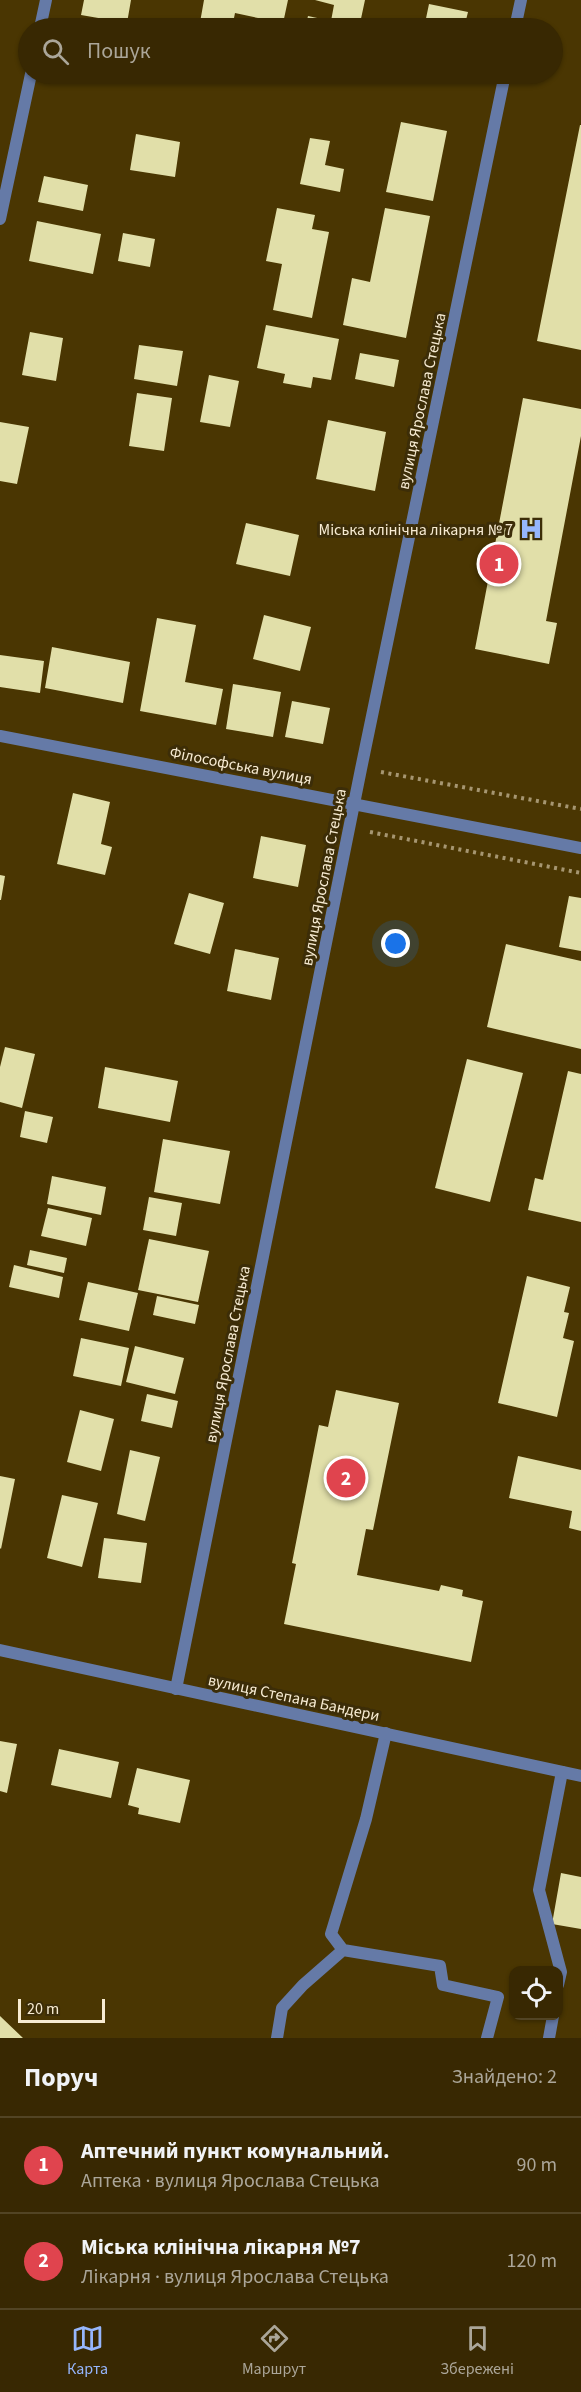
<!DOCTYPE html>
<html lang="uk">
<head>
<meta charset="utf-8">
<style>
  body { margin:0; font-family:"Source Sans 3",sans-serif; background:#433411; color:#f1f3f6 }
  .controls { position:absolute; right:18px; bottom:18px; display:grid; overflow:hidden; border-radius:12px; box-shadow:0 2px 4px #0004 }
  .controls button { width:54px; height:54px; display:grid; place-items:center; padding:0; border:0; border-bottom:2px solid #524424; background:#382802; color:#f1f3f6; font:30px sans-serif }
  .scale { position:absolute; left:18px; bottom:15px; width:87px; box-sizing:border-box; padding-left:6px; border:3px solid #f7ebd2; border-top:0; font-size:16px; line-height:21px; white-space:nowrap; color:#f7ebd2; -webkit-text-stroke:4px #3c2d08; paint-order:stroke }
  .you { position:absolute; left:396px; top:944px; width:21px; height:21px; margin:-15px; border:4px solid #fff; border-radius:50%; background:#1a73e8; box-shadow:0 0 0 9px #1a73e833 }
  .badge { display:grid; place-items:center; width:39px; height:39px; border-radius:50%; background:#96b6fd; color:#fff; font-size:20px; font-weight:700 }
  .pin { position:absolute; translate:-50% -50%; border:3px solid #fff; box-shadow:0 2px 6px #0006 }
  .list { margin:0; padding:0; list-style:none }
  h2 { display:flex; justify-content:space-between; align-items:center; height:78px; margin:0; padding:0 24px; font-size:26px }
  h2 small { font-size:20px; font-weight:400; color:#aba699 }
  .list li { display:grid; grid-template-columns:39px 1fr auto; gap:18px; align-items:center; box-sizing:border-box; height:96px; padding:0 24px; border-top:2px solid #524424 }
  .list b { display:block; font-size:22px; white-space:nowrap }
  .list p { margin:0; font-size:20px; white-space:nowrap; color:#aba699 }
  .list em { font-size:20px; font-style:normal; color:#aba699 }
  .icon { flex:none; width:33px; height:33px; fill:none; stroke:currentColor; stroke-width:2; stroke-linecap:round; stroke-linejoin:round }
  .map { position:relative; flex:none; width:581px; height:2038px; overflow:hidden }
  .search { position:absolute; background:#382802; box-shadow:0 2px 4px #0004; left:18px; right:18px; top:18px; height:66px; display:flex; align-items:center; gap:15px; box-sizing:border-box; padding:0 21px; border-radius:33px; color:#aba699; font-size:22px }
  .sheet { height:270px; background:#382802 }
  nav { display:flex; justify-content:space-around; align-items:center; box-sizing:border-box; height:84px; border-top:2px solid #524424; background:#382802; font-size:16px; color:#aba699 }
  nav a { display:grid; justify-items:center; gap:3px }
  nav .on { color:#96b6fd }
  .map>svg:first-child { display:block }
  .building { fill:#e1dfa9 }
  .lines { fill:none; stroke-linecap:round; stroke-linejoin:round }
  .path { stroke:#a69671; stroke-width:4; stroke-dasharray:3 4.5; stroke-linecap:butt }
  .service { stroke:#657aa7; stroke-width:12 }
  .minor { stroke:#657aa7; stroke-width:12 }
  .tertiary { stroke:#657aa7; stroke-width:12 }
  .labels { text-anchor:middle; stroke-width:6; stroke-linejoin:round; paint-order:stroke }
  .street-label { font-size:16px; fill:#f7ebd2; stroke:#3c2d08 }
  .poi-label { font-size:16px; fill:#f7ebd2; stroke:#3c2d08; text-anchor:end }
</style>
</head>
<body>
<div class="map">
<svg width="581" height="2038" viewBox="0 0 581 2038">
  <rect width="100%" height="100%" fill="#4a3602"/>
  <!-- building -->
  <path class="building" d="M84,0h47l-4,23 -46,-8z
    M204,0h84l-6,28h-26l2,-10 -23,-5 -3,15h-33z
    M315,0h50l-6,28h-54l3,-12 23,5 3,-16z
    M429,4l39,8 -4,16h-40z
    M401,122l46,9 -14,70 -47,-9z
    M580,125h1v225l-44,-9z
    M136,134l44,8 -5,35 -45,-7z
    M310,138l20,3 -5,24 19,4 -4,23 -40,-8z
    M44,176l44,9 -5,26 -45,-9z
    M277,208l38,7 -3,14 17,3 -17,86 -39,-8 9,-46 -16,-3z
    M385,208l45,8 -24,122 -63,-13 9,-47 18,4z
    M37,221l64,13 -8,40 -64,-13z
    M123,233l32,6 -5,28 -32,-6z
    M266,325l73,14 -8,41 -18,-3 -2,11 -28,-5 2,-9 -28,-6z
    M30,332l33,6 -7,43 -34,-6z
    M139,345l44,6 -6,35 -43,-7z
    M360,353l39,7 -5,27 -39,-8z
    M209,375l30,6 -9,46 -30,-5z
    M137,393l35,5 -8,53 -35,-5z
    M523,398l58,11v27l-35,185 11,2 -8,41 -74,-15z
    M328,420l58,12 -11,59 -59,-12z
    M0,422l29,5 -12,57 -17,-3z
    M246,523l53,12 -9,41 -54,-12z
    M264,615l47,12 -11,44 -47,-12z
    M157,618l39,7 -11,57 38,7 -7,36 -76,-14z
    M52,647l78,15 -7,41 -78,-15z
    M0,655l44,6 -4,32 -40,-6z
    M233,684l48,8 -8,45 -47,-8z
    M292,701l38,7 -7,36 -38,-7z
    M73,793l37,9 -9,42 11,3 -7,28 -48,-11z
    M261,836l45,9 -8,42 -45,-9z
    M0,875l5,1 -4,24h-1z
    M189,893l35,10 -14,51 -36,-10z
    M569,896l12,2v53l-22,-4z
    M506,944l75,17v88l-94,-22z
    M235,949l44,9 -8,42 -44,-9z
    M5,1047l30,7 -13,54 -22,-6v-35z
    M467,1059l56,14 -33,129 -55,-14z
    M105,1067l73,14 -8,41 -72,-14z
    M568,1071l13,3v148l-53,-12 7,-32 8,2z
    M25,1111l28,6 -6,26 -27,-6z
    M163,1139l67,12 -10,53 -66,-12z
    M52,1176l54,11 -5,28 -54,-11z
    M149,1197l33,6 -6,33 -33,-6z
    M48,1208l44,10 -6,28 -45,-10z
    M149,1239l60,12 -11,51 -60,-12z
    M30,1250l37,8 -3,15 -37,-8z
    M14,1265l49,12 -4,21 -50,-11z
    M527,1276l43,11 -6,25 5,1 -6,25 11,3 -17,76 -59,-14z
    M88,1282l50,11 -9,38 -50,-11z
    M157,1296l42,9 -4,19 -42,-9z
    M81,1338l48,10 -8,38 -48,-10z
    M135,1346l49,12 -9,36 -49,-12z
    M336,1390l63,13 -26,127 -7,-1 -9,46 82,16 2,-6 22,5 -1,6 21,5 -12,61 -187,-38 12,-60 -4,-1 27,-138 9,2z
    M147,1394l31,7 -6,27 -31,-7z
    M80,1410l34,9 -13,52 -34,-9z
    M130,1450l30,7 -15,64 -28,-7z
    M518,1456l63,14v61l-12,-3 3,-17 -63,-13z
    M0,1476l15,3 -14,70 -1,-1z
    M62,1495l36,8 -16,64 -35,-9z
    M104,1538l43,5 -6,40 -43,-5z
    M0,1741l17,3 -10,49 -7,-2z
    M59,1749l60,13 -8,36 -60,-13z
    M137,1768l53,12 -10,43 -42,-9 1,-6 -11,-3z
    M561,1873l20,4v52l-29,-5z
    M0,2016l23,22h-23z"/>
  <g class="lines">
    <!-- path -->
    <path class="path" d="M381,772l200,37
      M370,832l211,41"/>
    <!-- service -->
    <path class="service" d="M386,1733l-20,86 -35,115 12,16 97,16 3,19 55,12 -11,41
      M558,1985l3,-13 -22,-82 23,-118
      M277,2038l5,-30 21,-23 40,-35
      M549,2038l4,-22"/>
    <!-- minor -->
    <path class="minor" d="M40,28l6,-28
      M515,28l6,-28
      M0,219l31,-145
      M0,736l581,112
      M176,1689l185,-920 144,-695"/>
    <!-- tertiary -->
    <path class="tertiary" d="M0,1650l581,126"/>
  </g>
  <!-- icons -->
  <defs>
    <g id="hospital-bare" transform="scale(1.8)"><path d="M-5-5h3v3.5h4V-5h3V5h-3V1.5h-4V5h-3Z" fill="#96b6fd" stroke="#3c2d08" stroke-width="2.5" paint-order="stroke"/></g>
  </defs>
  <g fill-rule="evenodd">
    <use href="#hospital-bare" x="531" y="529"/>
  </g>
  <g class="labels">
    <!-- street labels -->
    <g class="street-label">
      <text transform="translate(421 401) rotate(-78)" y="6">вулиця Ярослава Стецька</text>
      <text transform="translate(241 765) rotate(11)" y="6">Філософська вулиця</text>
      <text transform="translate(323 877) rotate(-79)" y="6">вулиця Ярослава Стецька</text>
      <text transform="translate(227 1354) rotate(-79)" y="6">вулиця Ярослава Стецька</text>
      <text transform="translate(294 1697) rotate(12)" y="6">вулиця Степана Бандери</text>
    </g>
    <!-- poi labels -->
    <g class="poi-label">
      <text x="513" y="535">Міська клінічна лікарня № 7</text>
    </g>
  </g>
</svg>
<div class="controls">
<button><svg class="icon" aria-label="locate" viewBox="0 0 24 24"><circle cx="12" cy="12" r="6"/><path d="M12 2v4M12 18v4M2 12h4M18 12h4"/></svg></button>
</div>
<div class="scale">20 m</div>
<div class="you"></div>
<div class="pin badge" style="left:499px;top:564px;background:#e0444e">1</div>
<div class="pin badge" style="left:346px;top:1478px;background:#e0444e">2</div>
<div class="search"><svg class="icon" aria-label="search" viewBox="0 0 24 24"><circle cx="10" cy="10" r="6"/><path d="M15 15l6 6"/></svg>Пошук</div>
</div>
<section class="sheet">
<h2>Поруч<small>Знайдено: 2</small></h2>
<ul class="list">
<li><span class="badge" style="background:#e0444e">1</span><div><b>Аптечний пункт комунальний.</b><p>Аптека · вулиця Ярослава Стецька</p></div><em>90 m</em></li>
<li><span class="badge" style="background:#e0444e">2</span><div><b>Міська клінічна лікарня №7</b><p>Лікарня · вулиця Ярослава Стецька</p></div><em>120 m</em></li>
</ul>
</section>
<nav>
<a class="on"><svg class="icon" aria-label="map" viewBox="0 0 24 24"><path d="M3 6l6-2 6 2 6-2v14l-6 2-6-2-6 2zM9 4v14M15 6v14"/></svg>Карта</a>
<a><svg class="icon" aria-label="directions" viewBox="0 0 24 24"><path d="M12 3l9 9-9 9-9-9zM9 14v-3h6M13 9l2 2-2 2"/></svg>Маршрут</a>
<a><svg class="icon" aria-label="saved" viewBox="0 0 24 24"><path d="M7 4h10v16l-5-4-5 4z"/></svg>Збережені</a>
</nav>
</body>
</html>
